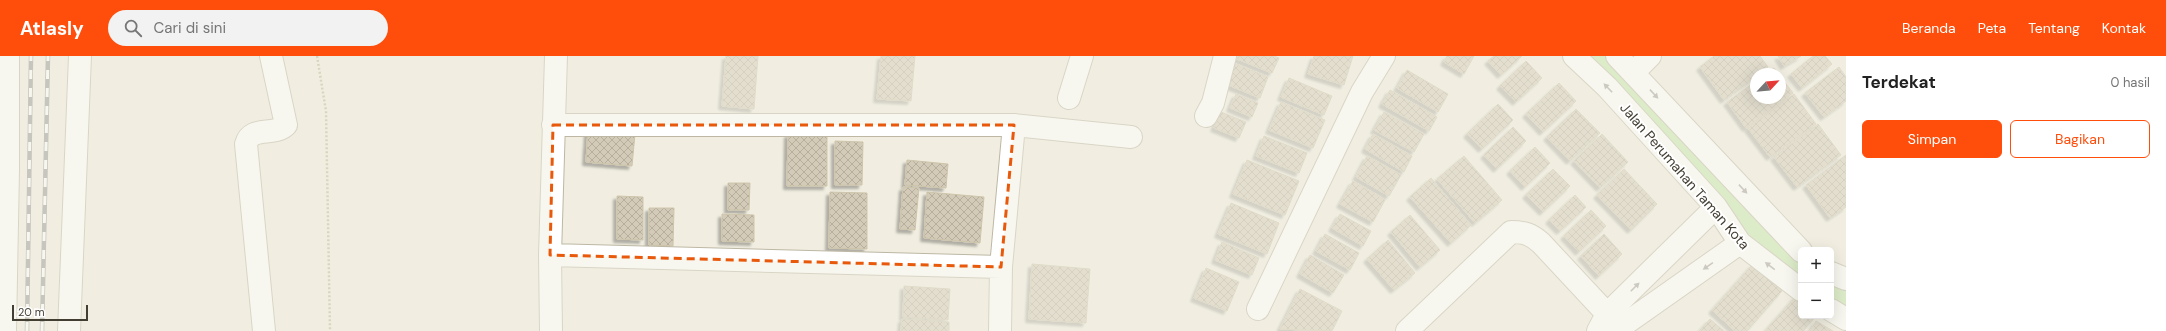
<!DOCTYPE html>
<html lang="id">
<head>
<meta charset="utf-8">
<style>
  body { margin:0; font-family:"DM Sans",sans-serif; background:#f2f2f2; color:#222 }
  .controls { position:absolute; right:12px; bottom:12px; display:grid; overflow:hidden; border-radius:6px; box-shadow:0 4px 16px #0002 }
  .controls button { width:36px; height:36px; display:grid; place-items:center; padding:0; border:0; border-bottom:1px solid #e0e0e0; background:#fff; color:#222; font:20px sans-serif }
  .compass { position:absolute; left:1750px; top:12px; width:36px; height:36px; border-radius:50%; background:#fff; box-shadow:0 4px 16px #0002; rotate:64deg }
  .scale { position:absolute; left:12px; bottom:10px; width:76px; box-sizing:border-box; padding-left:4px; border:2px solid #433e32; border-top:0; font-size:11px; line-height:14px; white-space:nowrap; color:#433e32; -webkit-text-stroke:3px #fff; paint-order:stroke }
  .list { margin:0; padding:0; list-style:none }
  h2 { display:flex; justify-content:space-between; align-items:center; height:52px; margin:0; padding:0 16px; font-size:17px }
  h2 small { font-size:13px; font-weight:400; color:#767676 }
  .actions { display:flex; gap:8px; padding:12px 16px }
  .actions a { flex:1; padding:9px 0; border:1px solid #ff4e0b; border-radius:6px; text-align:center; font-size:14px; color:#ff4e0b }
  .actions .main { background:#ff4e0b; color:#fff }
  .icon { flex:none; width:22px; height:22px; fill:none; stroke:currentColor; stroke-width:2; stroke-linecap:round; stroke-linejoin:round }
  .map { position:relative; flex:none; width:1846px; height:275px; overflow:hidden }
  header { display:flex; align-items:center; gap:24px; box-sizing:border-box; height:56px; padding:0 20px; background:#ff4e0b; color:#fff }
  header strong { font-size:19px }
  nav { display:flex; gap:22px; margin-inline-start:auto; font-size:14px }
  .search { width:280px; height:36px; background:#f2f2f2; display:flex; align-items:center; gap:10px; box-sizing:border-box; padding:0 14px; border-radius:22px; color:#767676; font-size:15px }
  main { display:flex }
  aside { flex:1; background:#fff }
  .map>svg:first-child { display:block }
  .green { fill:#c3e7a8 }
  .building { fill:url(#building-cross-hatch); stroke:#cec4aa; filter:url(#shadow) }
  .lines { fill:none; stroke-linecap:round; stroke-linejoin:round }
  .minor-casing { stroke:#bdb7a4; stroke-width:24 }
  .path { stroke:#bfb595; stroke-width:2.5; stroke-dasharray:2 2; stroke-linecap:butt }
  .minor { stroke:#fff; stroke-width:22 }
  .rail-casing { stroke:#929292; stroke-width:4.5 }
  .rail { stroke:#fff; stroke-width:3; stroke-dasharray:9; stroke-linecap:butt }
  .oneway { fill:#a19e98 }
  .marked { fill:none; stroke:#e8590c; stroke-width:3; stroke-dasharray:8 5; stroke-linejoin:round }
  .labels { text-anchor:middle; stroke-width:4; stroke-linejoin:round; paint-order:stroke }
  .street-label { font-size:14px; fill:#433e32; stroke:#fff }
</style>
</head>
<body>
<header>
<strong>Atlasly</strong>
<div class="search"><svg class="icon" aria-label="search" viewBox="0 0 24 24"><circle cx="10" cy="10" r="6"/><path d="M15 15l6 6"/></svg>Cari di sini</div>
<nav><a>Beranda</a><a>Peta</a><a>Tentang</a><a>Kontak</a></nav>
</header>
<main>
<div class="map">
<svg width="1846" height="275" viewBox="0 0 1846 275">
  <defs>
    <pattern id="building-cross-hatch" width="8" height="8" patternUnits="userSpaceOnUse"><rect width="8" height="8" fill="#d3cbb7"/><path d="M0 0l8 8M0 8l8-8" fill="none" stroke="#b6af9e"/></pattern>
    <filter id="shadow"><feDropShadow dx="-3.5" dy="3.5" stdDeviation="1" flood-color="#0004"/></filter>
  </defs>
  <rect width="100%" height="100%" fill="#f1eee1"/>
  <!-- green -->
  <path class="green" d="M1574,0h76l-16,16 167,179v39z
    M1831,217l15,6v40l-15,-9z"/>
  <!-- building -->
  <path class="building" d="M726,0h32l-4,53 -32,-3z
    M881,0h34l-4,45 -34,-2z
    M1238,0h36l5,2 -7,15 -35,-14z
    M1314,0h39l-9,29 -36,-11z
    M1447,0h27l-10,18 -20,-12z
    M1494,0h28l-21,19 -13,-14z
    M1714,0h46l8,11 -12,7v2l-32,24 -24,-33z
    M1778,0h23l-17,10z
    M1813,0h12l7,8 -30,24 -11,-14z
    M1526,5l16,17 -26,24 -16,-16z
    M1231,6l37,15 -8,21 -37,-15z
    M1839,11l7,10v24l-22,16 -19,-24z
    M1774,12l5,6h-14z
    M1407,14l41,24 -10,18 -41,-24z
    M1780,20l13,17 -47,35 -19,-26 29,-21v17h24z
    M1289,22l43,18 -8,19 -43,-18z
    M1559,27l17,18 -33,31 -17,-18z
    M1390,34l47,27 -8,14 -47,-27z
    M1236,38l22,9 -6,14 -22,-9z
    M1794,38l22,30 -46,33 -22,-29z
    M1281,46l44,18 -12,28 -44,-18z
    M1498,48l15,16 -31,29 -15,-15z
    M1576,53l24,24 -30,28 -23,-24z
    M1221,56l25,10 -7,16 -25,-10z
    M1384,56l40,22 -10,18 -40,-22z
    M1818,68l23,31 -44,32 -23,-30z
    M1513,71l13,14 -29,28 -13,-14z
    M588,74l47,4 -3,32 -46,-4z
    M788,78l39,1v51h-40z
    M1373,78l39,22 -8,16 -39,-23z
    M1602,78l26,28 -28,26 -26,-27z
    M1264,80l43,17 -8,20 -43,-17z
    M835,85l28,1 -1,43h-27z
    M1535,91l15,16 -25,24 -15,-16z
    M1846,99v52l-16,11 -24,-33z
    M1367,100l34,19 -12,21 -33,-19z
    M1464,100l38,44 -27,23 -38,-44z
    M907,104l41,4 -2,24 -41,-3z
    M1247,104l52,21 -14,34 -52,-21z
    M1553,113l17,17 -27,26 -17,-17z
    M1624,113l33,35 -26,26 -34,-35z
    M1431,122l40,47 -20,18 -41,-46z
    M1353,125l32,19 -12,22 -33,-18z
    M728,127h22l-1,27h-21z
    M903,131l16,1 -4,42 -15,-1z
    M830,136l37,1v56l-38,-1z
    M927,136l57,5 -4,46 -56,-5z
    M1575,139l11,12 -26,24 -11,-11z
    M617,140l26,1v43l-26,-1z
    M1231,147l48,20 -12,31 -49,-20z
    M649,152h25l-1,38 -24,-1z
    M1591,154l15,16 -27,26 -15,-16z
    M722,158l32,1v27l-32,-1z
    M1340,158l31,17 -8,15 -31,-18z
    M1410,159l30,35 -20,17 -29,-35z
    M1325,178l34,19 -9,17 -34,-19z
    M1604,178l18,20 -23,22 -18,-20z
    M1388,184l27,33 -21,17 -27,-31z
    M1222,186l37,16 -7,17 -37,-15z
    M1310,199l34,20 -11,18 -33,-19z
    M1032,208l58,5 -4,54 -57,-4z
    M1753,208l29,27 -35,40h-12l-23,-21z
    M1206,212l33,14 -12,29 -33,-13z
    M904,230l46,3 -2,31 -45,-3z
    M1300,233l42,22 -10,20 -52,-2z
    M1796,240l5,4v16h15l-13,15h-38z
    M902,263l47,3v9h-48z
    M1710,263l14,12h-25z
    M1816,265l17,10h-23z"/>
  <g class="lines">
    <!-- minor casing -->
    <g class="minor-casing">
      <path id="minor" d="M1574,0l33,31 109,120 24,36 61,47
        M1617,0l184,195
        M1634,16l16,-16
        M1069,42l13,-42
        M1206,60l7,-13 12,-47
        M553,69h461l117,12
        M550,199l451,12
        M1831,217l15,6
        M1258,253l104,-217 22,-36
        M1831,254l15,9
        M5,275l3,-161v-114
        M69,275l11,-275
        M264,275l-18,-187c5,-19 28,-7 40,-19l-15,-69
        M551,275l-1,-76 6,-199
        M1000,275l1,-64 13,-142
        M1407,275l104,-99c13,0 20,2 30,11l82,88
        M1598,275l9,-17 109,-107
        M1615,275l125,-88"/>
    </g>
    <!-- path -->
    <path class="path" d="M317,0l9,55 4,220"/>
    <!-- minor -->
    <use href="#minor" class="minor"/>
    <!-- rail casing -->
    <g class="rail-casing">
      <path id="rail" d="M27,275l4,-275
        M42,275l6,-275"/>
    </g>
    <!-- rail -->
    <use href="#rail" class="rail"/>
  </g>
  <!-- one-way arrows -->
  <defs><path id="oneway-solid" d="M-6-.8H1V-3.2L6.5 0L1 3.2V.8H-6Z"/></defs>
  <g class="oneway">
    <use href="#oneway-solid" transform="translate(1608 32) rotate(-134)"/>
    <use href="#oneway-solid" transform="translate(1654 38) rotate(47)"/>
    <use href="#oneway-solid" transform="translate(1743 133) rotate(47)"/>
    <use href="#oneway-solid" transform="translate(1708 210) rotate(145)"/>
    <use href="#oneway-solid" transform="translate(1770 210) rotate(-143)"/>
    <use href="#oneway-solid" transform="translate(1635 231) rotate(-45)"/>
  </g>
  <!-- marked area -->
  <path d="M0 0H1846V275H0ZM553,69h461l-13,142 -451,-12z" fill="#f1eee1" fill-opacity=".55" fill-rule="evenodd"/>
  <path class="marked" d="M553,69h461l-13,142 -451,-12z"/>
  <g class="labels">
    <!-- street labels -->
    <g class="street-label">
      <text transform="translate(1685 120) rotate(49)" y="5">Jalan Perumahan Taman Kota</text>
    </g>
  </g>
</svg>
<div class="controls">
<button>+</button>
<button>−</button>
</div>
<svg class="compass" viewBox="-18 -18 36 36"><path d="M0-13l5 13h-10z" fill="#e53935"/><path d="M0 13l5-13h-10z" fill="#767676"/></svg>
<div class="scale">20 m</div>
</div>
<aside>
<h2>Terdekat<small>0 hasil</small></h2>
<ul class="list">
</ul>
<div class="actions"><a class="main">Simpan</a><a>Bagikan</a></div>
</aside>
</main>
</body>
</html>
